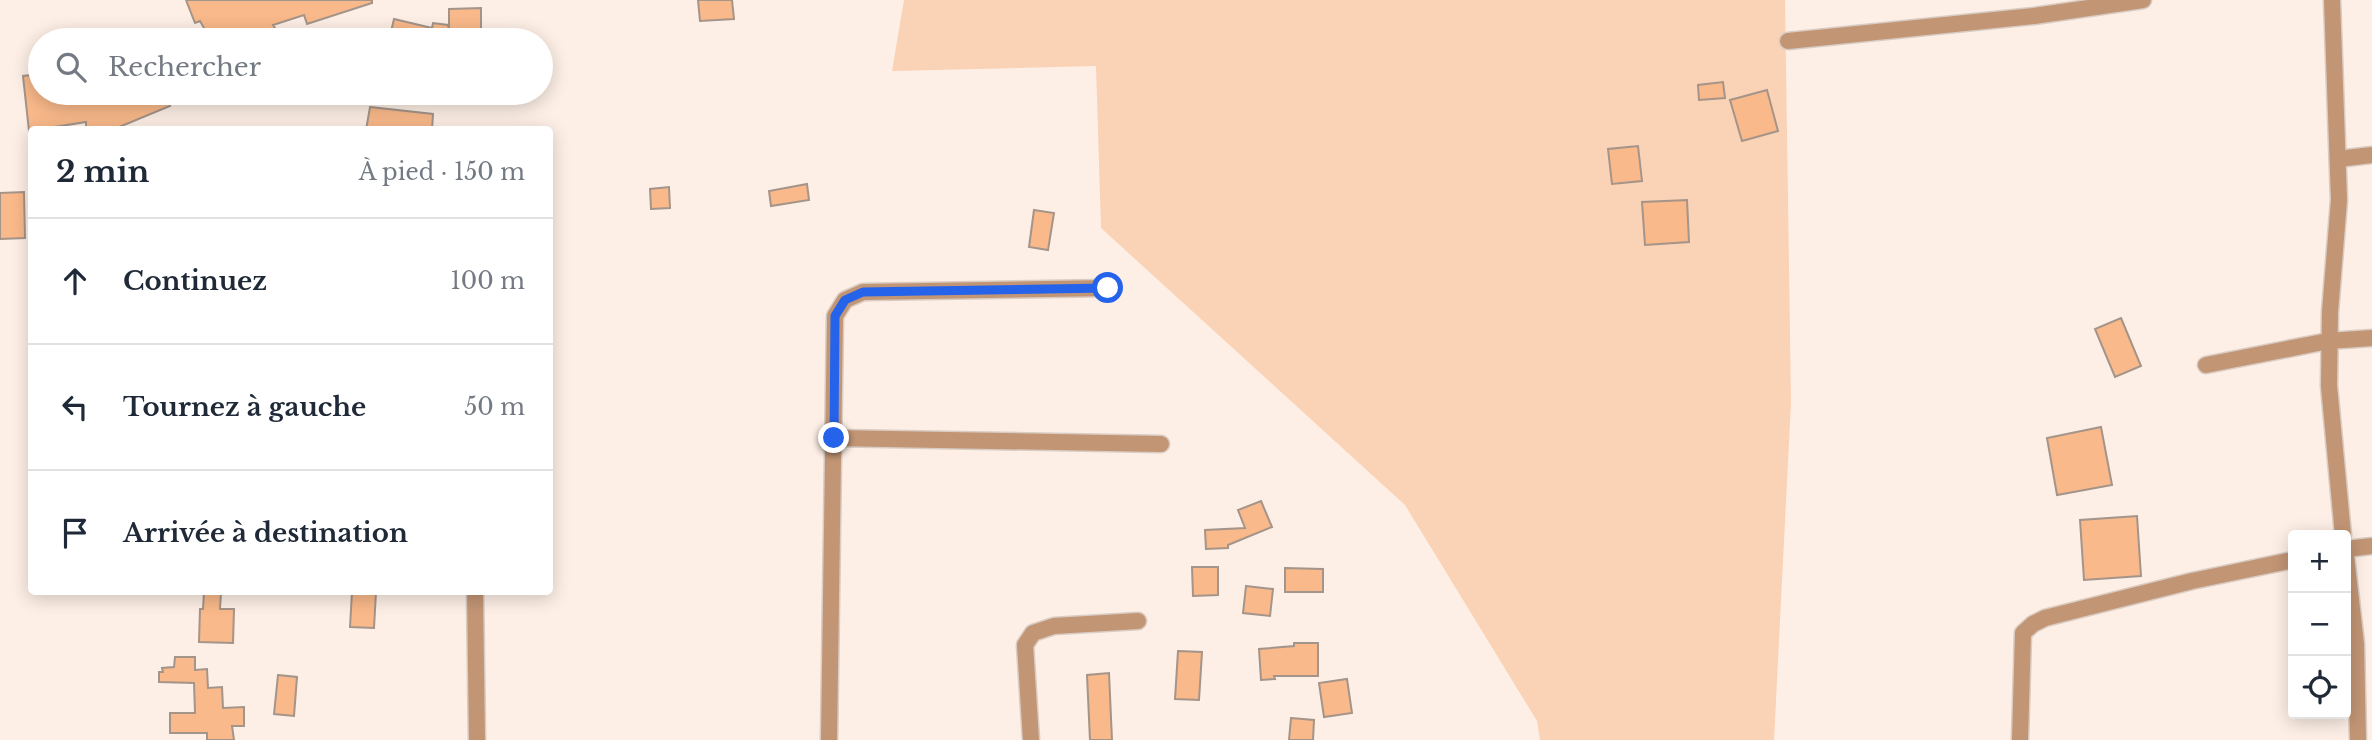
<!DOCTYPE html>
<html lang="fr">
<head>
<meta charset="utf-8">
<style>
  body { margin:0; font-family:"Libre Baskerville",serif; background:#f2f2f3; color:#1f2937 }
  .controls { position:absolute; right:21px; bottom:21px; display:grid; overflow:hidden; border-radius:7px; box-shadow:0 4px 18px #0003 }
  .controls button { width:63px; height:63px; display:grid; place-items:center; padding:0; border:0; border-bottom:2px solid #e0e1e3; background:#fff; color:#1f2937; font:35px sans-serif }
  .stop { position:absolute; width:21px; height:21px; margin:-16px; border:5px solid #2563eb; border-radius:50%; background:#fff }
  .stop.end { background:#2563eb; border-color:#fff; box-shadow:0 2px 7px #0008 }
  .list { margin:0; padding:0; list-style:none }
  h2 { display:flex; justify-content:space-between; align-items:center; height:91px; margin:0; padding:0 28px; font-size:30px }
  h2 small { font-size:23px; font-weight:400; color:#747a83 }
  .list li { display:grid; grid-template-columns:46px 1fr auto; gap:21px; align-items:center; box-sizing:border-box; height:126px; padding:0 28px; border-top:2px solid #e0e1e3 }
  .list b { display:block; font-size:26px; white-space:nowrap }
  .list em { font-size:23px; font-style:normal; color:#747a83 }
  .icon { flex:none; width:38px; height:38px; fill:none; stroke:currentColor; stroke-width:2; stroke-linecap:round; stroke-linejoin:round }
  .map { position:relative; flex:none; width:2372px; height:740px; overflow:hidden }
  .search { position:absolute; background:#fff; box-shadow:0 4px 18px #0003; left:28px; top:28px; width:525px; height:77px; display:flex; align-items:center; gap:18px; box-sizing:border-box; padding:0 24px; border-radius:38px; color:#747a83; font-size:26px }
  .panel { position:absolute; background:#fff; box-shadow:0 4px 18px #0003; left:28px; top:126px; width:525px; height:469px; border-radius:7px }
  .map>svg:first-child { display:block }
  .green { fill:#fad2b6 }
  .building { fill:#f9b98a; stroke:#a49489; stroke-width:2 }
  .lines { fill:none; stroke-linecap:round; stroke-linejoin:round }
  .minor-casing { stroke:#d9ccc3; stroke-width:19 }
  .minor { stroke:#c29575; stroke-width:16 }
  .route { stroke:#2563eb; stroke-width:9 }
</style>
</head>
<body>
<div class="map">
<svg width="2372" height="740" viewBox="0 0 2372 740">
  <rect width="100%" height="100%" fill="#fdefe5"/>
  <!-- green -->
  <path class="green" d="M904,0h881l6,402 -17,338h-234l-3,-19 -132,-216 -304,-277 -5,-162 -204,5z"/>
  <!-- building -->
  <path class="building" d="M186,0h186v3l-65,21 -3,-9 -31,10 10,15h-35l-7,-11 -19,11h-11l-11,-19 -5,2z
    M698,0h34l2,19 -34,2z
    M481,8v25h-26l7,1 -1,6h-72l5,-21 38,9 1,-5 15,2 1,6v-22z
    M40,74v19h125l5,13 -58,24h-26v-8l-57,9 -6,-55z
    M1723,82l2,16 -26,2 -1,-15z
    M1767,90l11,41 -36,10 -12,-41z
    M370,107l63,7 -1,16h-66z
    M1638,146l4,35 -30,3 -4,-35z
    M807,184l2,16 -38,6 -2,-15z
    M669,187l1,21 -19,1 -1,-20z
    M24,192l1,46 -25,1v-46z
    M1687,200l2,42 -44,3 -3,-43z
    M1034,210l20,3 -6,37 -19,-3z
    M2121,318l20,48 -26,11 -20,-48z
    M2101,427l11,58 -55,10 -10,-57z
    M1261,501l11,26 -44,18v3l-22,1 -1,-19 40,-2 -7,-18z
    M2137,516l4,60 -57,4 -4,-60z
    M1192,567h26v28l-25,1z
    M1285,568l38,1v23h-38z
    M1246,586l27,3 -3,27 -27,-3z
    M204,592h17l-1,17h14l-1,34 -34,-1 1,-33h3z
    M352,592h24l-2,36 -24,-1z
    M1294,643h24v33h-44l1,3 -14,1 -2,-31 35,-3z
    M1178,651l24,1 -3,48 -24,-1z
    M175,657h20v13l12,-1 1,19 14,-1 1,21 21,-1v19h-12l2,14h-27v-7h-37v-20h25l-1,-30 -35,-1v-10h4l-1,-4 12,-1z
    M1109,673l3,67h-22l-3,-65z
    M278,675l19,2 -3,39 -20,-2z
    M1347,679l5,34 -28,4 -5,-34z
    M1291,718l23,2 -1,20h-24z"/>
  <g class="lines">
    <!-- minor casing -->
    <g class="minor-casing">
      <path id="minor" d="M2332,0l7,200 -9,112 -1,74 14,149
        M1788,41l246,-25 109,-16
        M2338,159l34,-4
        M2206,365l122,-24 44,-3
        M834,438l327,6
        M2346,549l26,-3
        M2346,556l10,88 2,96
        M475,592l2,148
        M829,740l6,-424 10,-16 18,-8 245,-4
        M1031,740l-6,-95 8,-12 21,-7 84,-5
        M2020,740l3,-107 10,-9 12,-6 147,-37 101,-21"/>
    </g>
    <!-- minor -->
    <use href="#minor" class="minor"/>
  </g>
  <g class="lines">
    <!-- route -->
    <path class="route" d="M834,438l1,-122 10,-16 18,-8 245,-4"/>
  </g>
</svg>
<div class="controls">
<button>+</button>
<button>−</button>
<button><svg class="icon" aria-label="locate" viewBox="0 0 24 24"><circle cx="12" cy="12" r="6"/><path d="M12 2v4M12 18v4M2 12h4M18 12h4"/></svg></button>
</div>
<div class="stop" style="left:1108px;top:288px"></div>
<div class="stop end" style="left:834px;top:438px"></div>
<div class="search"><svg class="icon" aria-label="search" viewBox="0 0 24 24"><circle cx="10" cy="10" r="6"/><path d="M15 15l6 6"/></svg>Rechercher</div>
<section class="panel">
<h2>2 min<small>À pied · 150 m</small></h2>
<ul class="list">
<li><svg class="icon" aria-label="ahead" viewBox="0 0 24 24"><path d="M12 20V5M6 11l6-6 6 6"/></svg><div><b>Continuez</b></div><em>100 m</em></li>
<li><svg class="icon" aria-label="left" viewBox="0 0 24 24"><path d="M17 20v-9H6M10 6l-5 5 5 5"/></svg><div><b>Tournez à gauche</b></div><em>50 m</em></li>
<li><svg class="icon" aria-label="arrive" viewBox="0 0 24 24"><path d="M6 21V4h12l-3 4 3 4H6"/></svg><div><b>Arrivée à destination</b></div></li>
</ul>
</section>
</div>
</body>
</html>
